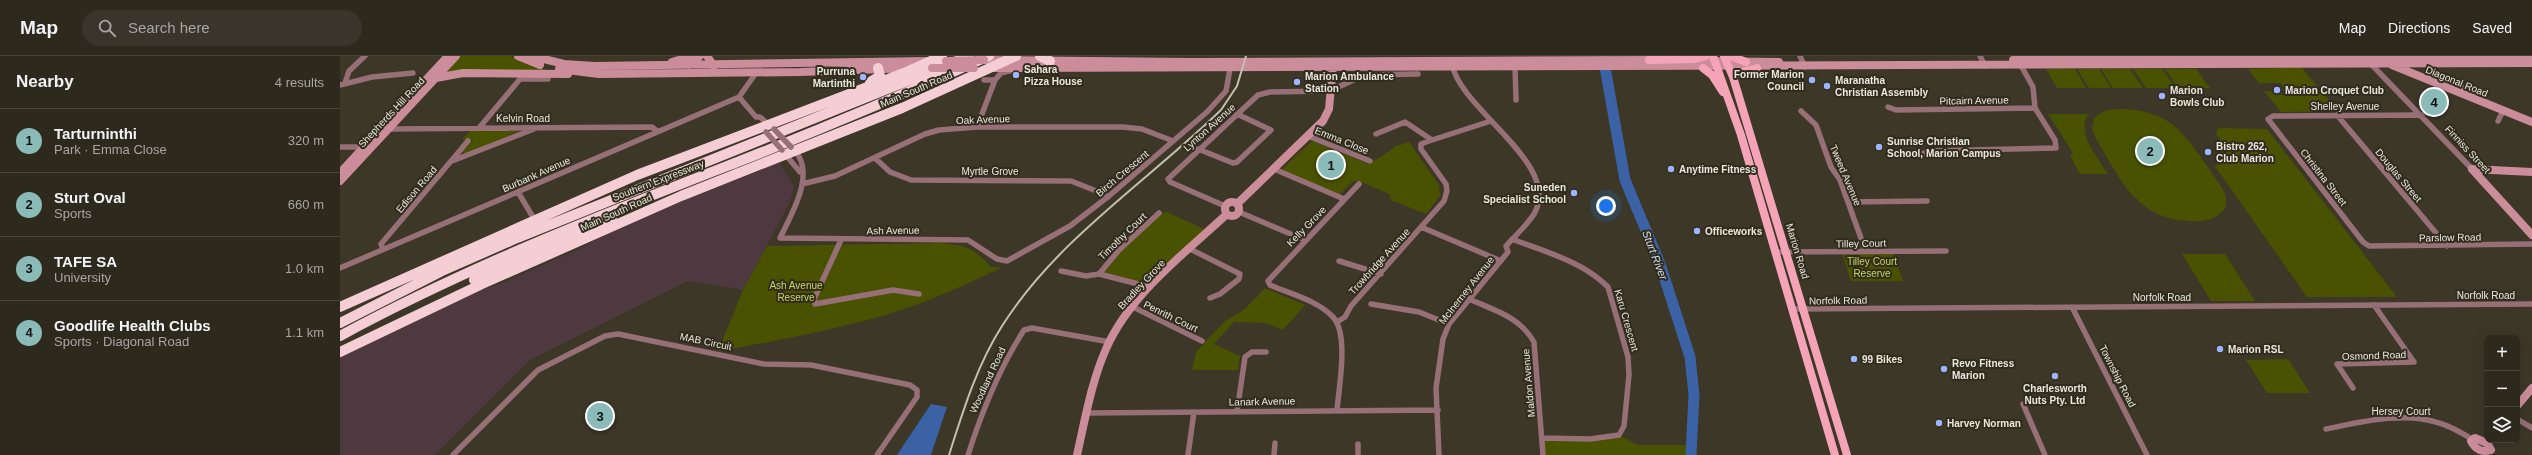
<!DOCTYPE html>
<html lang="en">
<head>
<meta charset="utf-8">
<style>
  body { margin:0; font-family:Helvetica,sans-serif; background:#39352a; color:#f1f3f6 }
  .controls { position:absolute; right:12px; bottom:12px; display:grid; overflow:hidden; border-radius:8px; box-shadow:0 4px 16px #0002 }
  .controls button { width:36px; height:36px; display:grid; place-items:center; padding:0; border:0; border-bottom:1px solid #48453b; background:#2d291d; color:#f1f3f6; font:20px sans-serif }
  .you { position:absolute; left:1266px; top:150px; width:14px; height:14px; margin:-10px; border:3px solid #fff; border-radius:50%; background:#1a73e8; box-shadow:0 0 0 6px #1a73e833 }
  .badge { display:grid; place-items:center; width:26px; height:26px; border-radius:50%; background:#8bbbb9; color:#111; font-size:13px; font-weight:700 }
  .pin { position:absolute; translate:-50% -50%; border:2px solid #fff; box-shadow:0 1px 4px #0006 }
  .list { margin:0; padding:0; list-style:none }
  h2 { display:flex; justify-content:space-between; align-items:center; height:52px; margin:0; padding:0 16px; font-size:17px }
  h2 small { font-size:13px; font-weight:400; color:#a7a6a4 }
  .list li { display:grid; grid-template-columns:26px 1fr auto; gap:12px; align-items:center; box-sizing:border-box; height:64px; padding:0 16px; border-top:1px solid #48453b }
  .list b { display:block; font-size:15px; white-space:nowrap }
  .list p { margin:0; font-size:13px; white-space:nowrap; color:#a7a6a4 }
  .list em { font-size:13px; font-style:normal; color:#a7a6a4 }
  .icon { flex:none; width:22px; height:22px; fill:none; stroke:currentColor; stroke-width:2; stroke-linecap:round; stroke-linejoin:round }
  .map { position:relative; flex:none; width:2192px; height:399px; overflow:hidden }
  header { display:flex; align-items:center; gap:24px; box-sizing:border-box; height:56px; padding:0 20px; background:#2d291d; border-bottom:1px solid #48453b }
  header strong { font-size:19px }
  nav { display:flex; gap:22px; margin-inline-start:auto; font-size:14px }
  .search { width:280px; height:36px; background:#39352a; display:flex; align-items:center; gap:10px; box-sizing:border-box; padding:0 14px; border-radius:22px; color:#a7a6a4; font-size:15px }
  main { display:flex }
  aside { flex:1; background:#2d291d }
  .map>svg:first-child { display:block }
  .industrial { fill:#4d393f }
  .green { fill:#495200 }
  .water { fill:#3a62a4 }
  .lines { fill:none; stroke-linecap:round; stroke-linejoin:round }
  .river { stroke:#3a62a4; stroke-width:11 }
  .street { stroke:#976f77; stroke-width:5.5 }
  .secondary { stroke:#cc8d9b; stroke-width:8 }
  .primary { stroke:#f5a4b7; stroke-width:8 }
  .highway { stroke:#f5cdd5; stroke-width:10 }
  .rail { stroke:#c2bfb3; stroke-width:2 }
  .street-bridge { stroke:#976f77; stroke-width:5.5 }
  .secondary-bridge { stroke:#cc8d9b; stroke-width:8 }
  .poi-dot { fill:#9eb4fd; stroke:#312d1e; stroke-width:1.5 }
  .labels { text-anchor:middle; stroke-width:4; stroke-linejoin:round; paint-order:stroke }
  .poi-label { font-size:10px; font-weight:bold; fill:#eae7dd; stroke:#312d1e; text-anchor:start }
  .street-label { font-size:10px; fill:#eae7dd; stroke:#312d1e }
  .park-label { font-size:10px; fill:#c4d760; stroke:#312d1e }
  .water-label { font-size:11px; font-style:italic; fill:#d2def1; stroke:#312d1e }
</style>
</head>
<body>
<header>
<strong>Map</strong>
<div class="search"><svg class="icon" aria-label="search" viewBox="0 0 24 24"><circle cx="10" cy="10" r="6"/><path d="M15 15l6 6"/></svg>Search here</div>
<nav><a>Map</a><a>Directions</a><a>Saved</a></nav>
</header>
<main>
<aside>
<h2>Nearby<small>4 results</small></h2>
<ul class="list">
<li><span class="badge">1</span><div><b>Tarturninthi</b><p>Park · Emma Close</p></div><em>320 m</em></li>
<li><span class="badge">2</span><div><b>Sturt Oval</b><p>Sports</p></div><em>660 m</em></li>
<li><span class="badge">3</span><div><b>TAFE SA</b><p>University</p></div><em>1.0 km</em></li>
<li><span class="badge">4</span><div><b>Goodlife Health Clubs</b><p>Sports · Diagonal Road</p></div><em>1.1 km</em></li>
</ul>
</aside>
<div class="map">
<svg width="2192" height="399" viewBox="0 0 2192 399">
  <rect width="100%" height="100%" fill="#3c3727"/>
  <!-- industrial -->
  <path class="industrial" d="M439,106l15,24 -4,16 -47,88 -55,-9 -158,79 -95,95h-95v-99l141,-66 19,-6 88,-39 17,-13z"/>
  <!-- green -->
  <path class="green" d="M121,0h49l16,8 20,6 -2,3 -99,1z
    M1961,11l37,44 -57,1 -17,-21h7l3,4h16l-10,-12h-21l-11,-14z
    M1706,13h29l11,19h-29z
    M1737,13h22l12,19h-22z
    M1761,13h29l13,19h-30z
    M1793,13h29l14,19h-30z
    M1825,13h31l14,19h-32z
    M1787,53c41,4 53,19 76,51 8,12 17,23 23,36v11c-9,12 -20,15 -35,14 -55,-1 -72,-44 -96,-84l-3,-8 2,-10c7,-10 21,-10 33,-10z
    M1708,58h41c-14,18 9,43 19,60h-28l-10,-18 3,-3z
    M1878,72l49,1 130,168h-90l-93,-132 12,-1 -8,-12h4l1,-8 -7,-10z
    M131,74l48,1 -53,23 -4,-2 11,-12h-11z
    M972,85l57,23 25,-16 -1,-1 16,-5 30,43 1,11 -14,18 -35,-14 -2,-6 -30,-13h-6l-14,14 -58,-25z
    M827,156l39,18 -58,55 -48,-11 5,-8 55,-53z
    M602,187c26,3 31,5 49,24h12c-40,19 -82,38 -124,50 -53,14 -107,25 -161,34l25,-61 24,-44z
    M1502,197h51l10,28h-52z
    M1842,198h43l30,47h-44z
    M925,232l40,17 -22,25 -17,-7 -32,-1 -20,22 26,12 -2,14h-46l4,-18 28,-30 21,-13z
    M1948,303l22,34h-43l-21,-33z
    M1281,380l17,9h49v10h-142l-1,-15z"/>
  <!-- water -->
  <path class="water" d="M591,348l16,3 -16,48h-34z"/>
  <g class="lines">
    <!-- river -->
    <path class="river" d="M1263,0l22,124 35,84 30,93 4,38 -3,60"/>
    <!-- street -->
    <path class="street" d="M1460,0l5,11
      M1640,0l5,10
      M2031,8l101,105
      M1175,11l1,33
      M644,24h11
      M5,27l4,-12 16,-15
      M0,29l32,-8 41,-4
      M399,41l17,20h4l10,9
      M1548,51l8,3 139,-2
      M1461,55l15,14 15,42 9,13 26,72
      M1997,59l110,131
      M2082,59l-149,1 -5,3 95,123 6,4 163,-2
      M2158,65l5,-10
      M637,71l18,-47 6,-7 12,-3
      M139,72l41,-49h28
      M49,73l263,-2 5,4
      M1036,78l29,-12 27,18 59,-19
      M968,80l62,25
      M0,91h26
      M858,93l35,14 4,-1 34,-32 -34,-16
      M454,94c23,23 -3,65 -14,88l188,2 29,19 10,2 63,-35 39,-30 98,-84 19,-21 4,-22
      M445,98l15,18
      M1582,98l7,-3 127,-3 -1,-8 -20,-32 -2,-21 -14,-25
      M535,102l15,14 21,8 160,1 38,15
      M112,105l82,-32
      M934,113l70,30
      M462,128l33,-8 90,-42 14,-4 38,-3h146l19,2 31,12
      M178,136l16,27
      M1508,146l79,-1
      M885,150l-55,-24 -2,-3 90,-84 12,-3 60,-1 34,-16 54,-1
      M899,156l66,28
      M1081,171l80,34
      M1172,183c33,13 70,22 96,48l20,70 1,18 -5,51 -5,9 -29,4 -48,-1
      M501,184l-27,59 1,5 78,-14 26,4
      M43,193l-2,-5 87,-103
      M850,193l50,25 -1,5 -19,15 -10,4
      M1436,196l170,-1
      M999,205l42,13
      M0,212l399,-171 17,-24
      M721,215l25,5 13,-2
      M810,231l-51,-13 20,-24 40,-37
      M1129,243c25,11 51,18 65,43l9,113
      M1031,248l48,8 30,12
      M793,251l69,34
      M1732,251l75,148
      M1452,253l740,-5
      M997,266l8,-5 6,-11 93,-105 3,-10 -1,-7 -25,-35v-5l11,-4
      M2013,332l-16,-24 77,-2 -40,-57
      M1683,348l22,51
      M997,354c2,-23 12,-76 -4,-93 -16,-17 -43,-23 -63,-32l-2,-4 91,-97
      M897,356l8,-55 7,-5h14
      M747,357l351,-3
      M2177,363l15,9
      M1986,373c35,-7 78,-18 113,-6 12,3 22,10 33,16
      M1018,388v11
      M113,399l85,-85 67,-34 13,-2 146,30 47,1 99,20 7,5v7l-40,58
      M628,399c14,-44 31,-86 56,-125l8,-2 78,14
      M848,399l6,-43
      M934,399l1,-12
      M1099,399l-3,-67 7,-49 6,-15 59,-72 -2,-6c9,-10 21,-21 28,-32 29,-50 -74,-104 -82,-150"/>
    <!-- secondary -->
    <path class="secondary" d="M178,0l22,9
      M192,0l32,8 31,2 334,-5
      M367,0l7,10
      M644,4l207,2 464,-2
      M1673,4l519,-3
      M1353,5l86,1
      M332,6l20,-6
      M349,9l11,-9
      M2052,9l140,57
      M653,12l1539,-5
      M219,13l40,5 201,-2 113,-4
      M2089,19l34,14
      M96,22l27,-5 105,1
      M2132,113l60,66
      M2132,113l60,3
      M0,117l108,-117
      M0,125l116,-125
      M885 153a7 7 0 1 1 14 0a7 7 0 1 1-14 0Z
      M897,148l86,-83 6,-12 4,-44
      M2177,350l15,-18
      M2135,382l12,5 4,7c-9,3 -16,-1 -20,-9z
      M737,399c8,-35 14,-72 29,-106 24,-55 78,-95 121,-135"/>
    <!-- primary -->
    <path class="primary" d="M1373,0l28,79 94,320
      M1384,0l9,21 114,378
      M1391,0l15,6
      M1309,4l46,-1 11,-3
      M1363,12l9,7 11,17
      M1393,21l5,-4 19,-5"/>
    <!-- highway -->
    <path class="highway" d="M700,0l10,5
      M530,26l10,-6 -2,-8
      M134,224l138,-63
      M0,251l297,-132 267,-102 38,-17
      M0,267l102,-52 75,-33 452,-182
      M0,280c129,-70 264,-122 400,-175 84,-33 167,-68 249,-105
      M0,296l142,-68 199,-88 221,-88 114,-52"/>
    <!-- rail -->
    <path class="rail" d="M609,399c14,-44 28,-90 53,-129 55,-87 146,-145 219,-216l16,-24 9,-30"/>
    <!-- street-bridge -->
    <path class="street-bridge" d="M434,73l17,18
      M426,76l16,18"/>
    <!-- secondary-bridge -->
    <path class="secondary-bridge" d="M606,5l38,-1
      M592,12h42"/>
  </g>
  <!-- markers -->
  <g class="poi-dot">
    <circle cx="676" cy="19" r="4"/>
    <circle cx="523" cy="21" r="4"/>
    <circle cx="1472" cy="24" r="4"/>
    <circle cx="957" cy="26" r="4"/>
    <circle cx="1487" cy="30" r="4"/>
    <circle cx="1937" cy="34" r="4"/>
    <circle cx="1822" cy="40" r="4"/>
    <circle cx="1539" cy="91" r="4"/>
    <circle cx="1868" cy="96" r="4"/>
    <circle cx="1331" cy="113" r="4"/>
    <circle cx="1234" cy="137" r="4"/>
    <circle cx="1357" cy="175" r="4"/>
    <circle cx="1880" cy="293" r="4"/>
    <circle cx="1514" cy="303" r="4"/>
    <circle cx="1604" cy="313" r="4"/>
    <circle cx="1715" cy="320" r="4"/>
    <circle cx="1599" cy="367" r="4"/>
  </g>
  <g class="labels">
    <!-- poi labels -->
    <g class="poi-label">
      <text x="684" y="17">Sahara<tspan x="684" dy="12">Pizza House</tspan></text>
      <text x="515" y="19" text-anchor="end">Purruna<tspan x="515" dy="12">Martinthi</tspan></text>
      <text x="1464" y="22" text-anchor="end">Former Marion<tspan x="1464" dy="12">Council</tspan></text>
      <text x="965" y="24">Marion Ambulance<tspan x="965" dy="12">Station</tspan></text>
      <text x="1495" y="28">Maranatha<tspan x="1495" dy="12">Christian Assembly</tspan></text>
      <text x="1830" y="38">Marion<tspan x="1830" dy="12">Bowls Club</tspan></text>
      <text x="1945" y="38">Marion Croquet Club</text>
      <text x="1547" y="89">Sunrise Christian<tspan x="1547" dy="12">School, Marion Campus</tspan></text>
      <text x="1876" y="94">Bistro 262,<tspan x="1876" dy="12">Club Marion</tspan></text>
      <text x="1339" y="117">Anytime Fitness</text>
      <text x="1226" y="135" text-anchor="end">Suneden<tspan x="1226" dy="12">Specialist School</tspan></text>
      <text x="1365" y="179">Officeworks</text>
      <text x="1888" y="297">Marion RSL</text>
      <text x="1522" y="307">99 Bikes</text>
      <text x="1612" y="311">Revo Fitness<tspan x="1612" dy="12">Marion</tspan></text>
      <text x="1715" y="336" text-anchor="middle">Charlesworth<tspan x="1715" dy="12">Nuts Pty. Ltd</tspan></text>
      <text x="1607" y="371">Harvey Norman</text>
    </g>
    <!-- street labels -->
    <g class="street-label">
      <text transform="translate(2117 25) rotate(22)" y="4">Diagonal Road</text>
      <text transform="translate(576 33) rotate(-23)" y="4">Main South Road</text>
      <text transform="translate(1634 44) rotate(-1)" y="4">Pitcairn Avenue</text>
      <text x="2005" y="54">Shelley Avenue</text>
      <text transform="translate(51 56) rotate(-47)" y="4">Shepherds Hill Road</text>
      <text x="183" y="66">Kelvin Road</text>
      <text transform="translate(643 63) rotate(-2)" y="4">Oak Avenue</text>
      <text transform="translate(869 71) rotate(-42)" y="4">Lynton Avenue</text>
      <text transform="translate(1002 84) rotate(22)" y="4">Emma Close</text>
      <text transform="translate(2128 93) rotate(47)" y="4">Finniss Street</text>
      <text x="650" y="119">Myrtle Grove</text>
      <text transform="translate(782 117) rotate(-40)" y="4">Birch Crescent</text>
      <text transform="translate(196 118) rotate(-24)" y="4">Burbank Avenue</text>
      <text transform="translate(1506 119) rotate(67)" y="4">Tweed Avenue</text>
      <text transform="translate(2059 119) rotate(50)" y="4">Douglas Street</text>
      <text transform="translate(1984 121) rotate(52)" y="4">Christina Street</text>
      <text transform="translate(318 124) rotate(-21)" y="4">Southern Expressway</text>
      <text transform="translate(76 133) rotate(-50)" y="4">Edison Road</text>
      <text transform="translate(276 156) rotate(-24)" y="4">Main South Road</text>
      <text transform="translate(966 170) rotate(-46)" y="4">Kelly Grove</text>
      <text transform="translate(553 174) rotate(-1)" y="4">Ash Avenue</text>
      <text transform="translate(782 180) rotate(-44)" y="4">Timothy Court</text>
      <text transform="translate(2110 181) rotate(-1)" y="4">Parslow Road</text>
      <text transform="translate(1521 187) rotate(-1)" y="4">Tilley Court</text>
      <text transform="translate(1458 195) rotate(73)" y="4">Marion Road</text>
      <text transform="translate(1039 205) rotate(-48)" y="4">Trowbridge Avenue</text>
      <text transform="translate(801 228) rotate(-47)" y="4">Bradley Grove</text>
      <text transform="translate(1126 234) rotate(-52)" y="4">McInerney Avenue</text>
      <text x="2146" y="243">Norfolk Road</text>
      <text x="1822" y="245">Norfolk Road</text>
      <text transform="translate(1498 244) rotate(-1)" y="4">Norfolk Road</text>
      <text transform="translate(831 260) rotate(26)" y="4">Penrith Court</text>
      <text transform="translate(1287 264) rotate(74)" y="4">Karu Crescent</text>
      <text transform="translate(366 285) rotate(12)" y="4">MAB Circuit</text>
      <text transform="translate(2034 299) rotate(-2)" y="4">Osmond Road</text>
      <text transform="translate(1778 320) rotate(63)" y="4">Township Road</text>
      <text transform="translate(647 324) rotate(-65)" y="4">Woodland Road</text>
      <text transform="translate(1188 327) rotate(-95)" y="4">Maldon Avenue</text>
      <text transform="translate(922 345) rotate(-1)" y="4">Lanark Avenue</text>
      <text x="2061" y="359">Hersey Court</text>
    </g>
    <!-- park labels -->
    <g class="park-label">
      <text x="1532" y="209">Tilley Court<tspan x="1532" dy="12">Reserve</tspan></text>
      <text x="456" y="233">Ash Avenue<tspan x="456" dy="12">Reserve</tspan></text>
    </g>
    <!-- water labels -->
    <g class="water-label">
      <text transform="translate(1315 199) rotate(69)" y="4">Sturt River</text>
    </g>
  </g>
</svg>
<div class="controls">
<button>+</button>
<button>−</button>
<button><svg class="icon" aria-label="layers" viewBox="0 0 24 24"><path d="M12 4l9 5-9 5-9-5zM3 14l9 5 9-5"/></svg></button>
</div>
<div class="you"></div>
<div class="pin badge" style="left:991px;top:109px">1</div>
<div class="pin badge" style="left:1810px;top:95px">2</div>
<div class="pin badge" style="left:260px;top:360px">3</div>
<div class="pin badge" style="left:2094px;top:46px">4</div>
</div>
</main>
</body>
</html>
